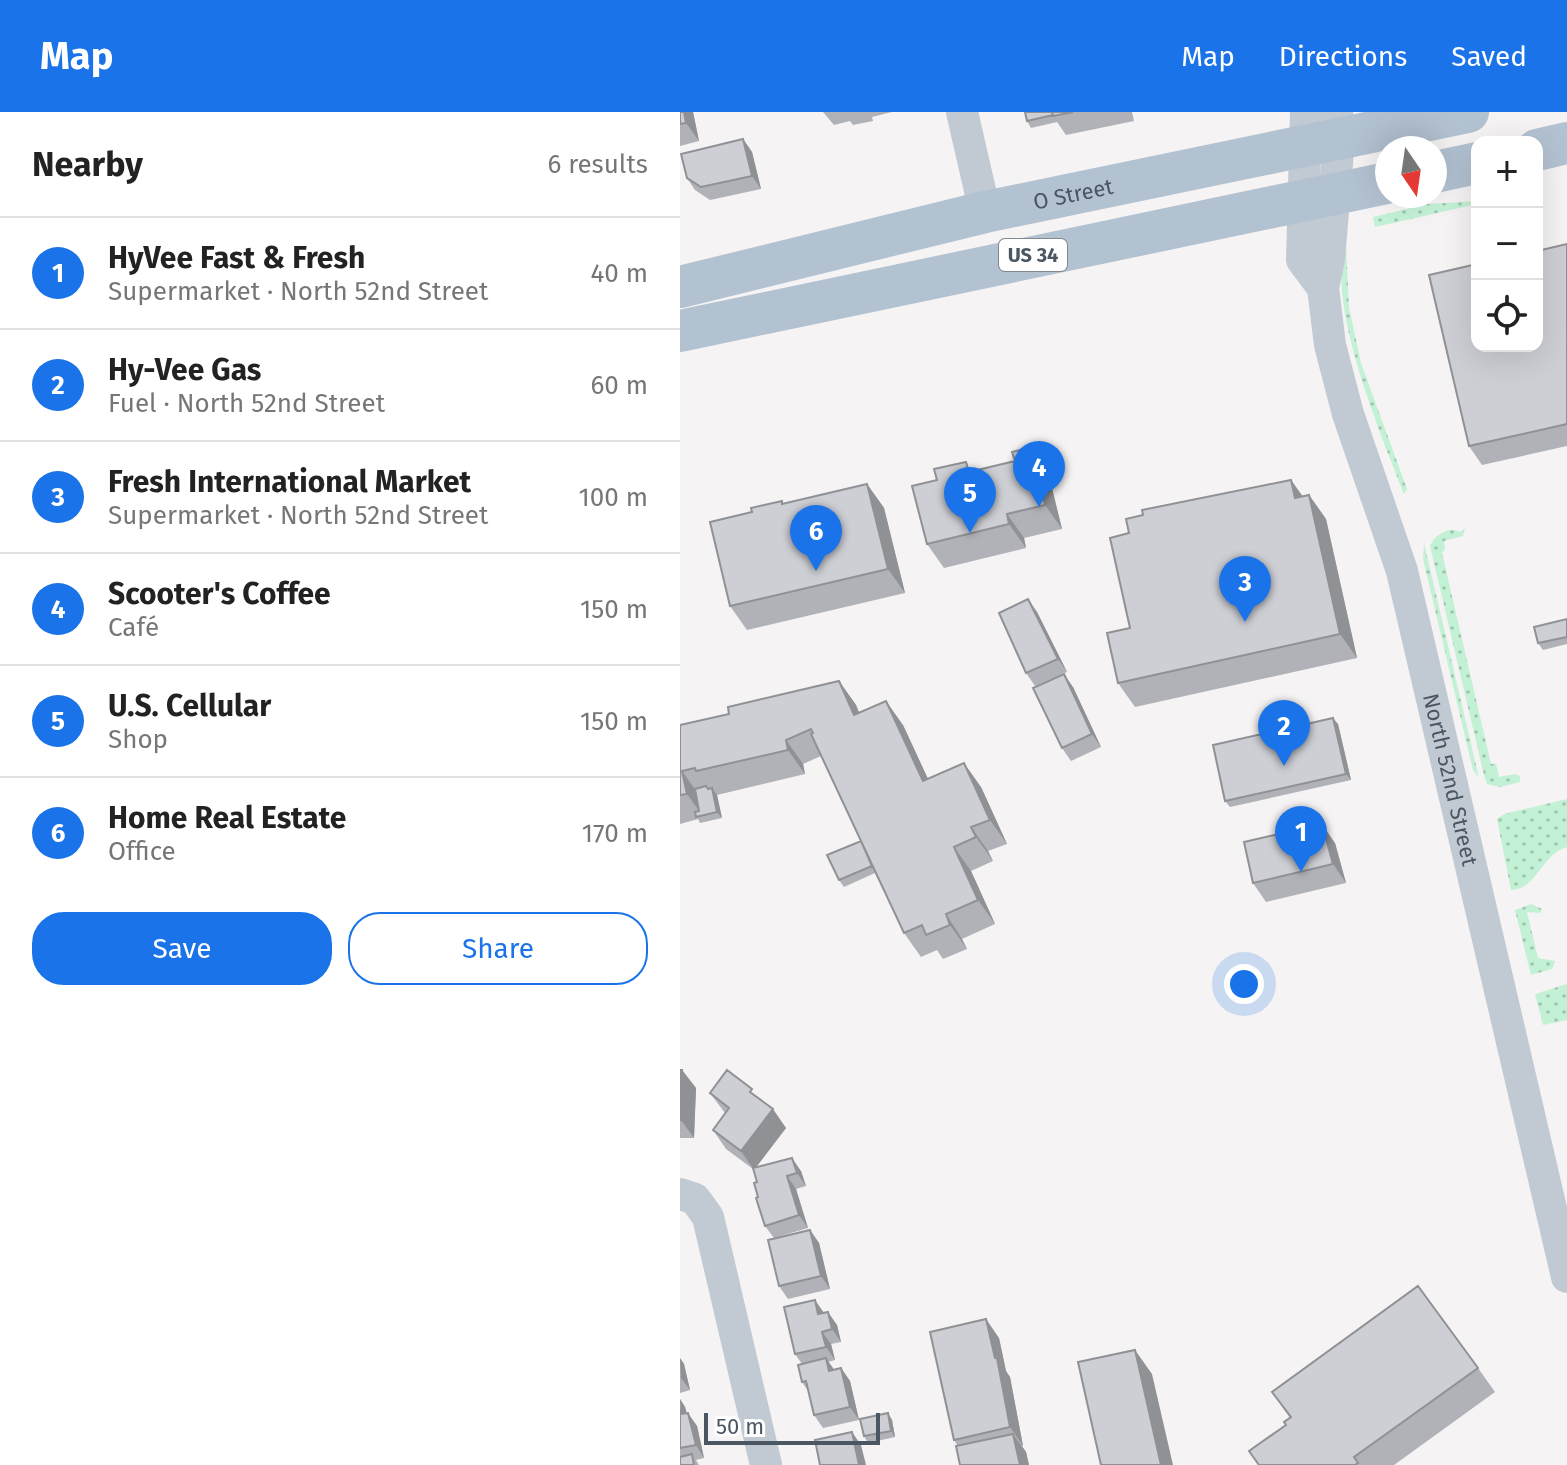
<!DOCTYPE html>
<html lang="en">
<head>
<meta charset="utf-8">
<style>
  body { margin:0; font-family:"Fira Sans",sans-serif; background:#f2f2f2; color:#222 }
  .controls { position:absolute; right:24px; top:24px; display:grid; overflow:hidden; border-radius:16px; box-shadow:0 8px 32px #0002 }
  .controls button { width:72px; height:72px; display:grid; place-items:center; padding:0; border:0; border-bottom:2px solid #e0e0e0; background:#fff; color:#222; font:40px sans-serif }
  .compass { position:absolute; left:695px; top:24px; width:72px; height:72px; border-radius:50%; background:#fff; box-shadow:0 8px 32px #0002; rotate:167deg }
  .scale { position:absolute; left:24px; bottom:20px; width:176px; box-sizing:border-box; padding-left:8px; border:4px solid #4a5661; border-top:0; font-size:22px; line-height:28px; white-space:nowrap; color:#4a5661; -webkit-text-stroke:6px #fff; paint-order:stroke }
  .you { position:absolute; left:564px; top:872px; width:28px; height:28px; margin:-20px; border:6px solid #fff; border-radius:50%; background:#1a73e8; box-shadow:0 0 0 12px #1a73e833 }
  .badge { display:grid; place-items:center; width:52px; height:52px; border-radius:50%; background:#1a73e8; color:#fff; font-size:26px; font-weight:700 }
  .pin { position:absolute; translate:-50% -66px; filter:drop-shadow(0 2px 4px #0008) }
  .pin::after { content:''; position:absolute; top:42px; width:28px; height:24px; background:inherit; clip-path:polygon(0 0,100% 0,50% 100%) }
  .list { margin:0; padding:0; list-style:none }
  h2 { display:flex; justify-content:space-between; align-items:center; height:104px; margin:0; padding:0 32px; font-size:34px }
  h2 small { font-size:26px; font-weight:400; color:#767676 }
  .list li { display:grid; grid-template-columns:52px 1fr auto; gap:24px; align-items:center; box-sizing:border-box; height:112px; padding:0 32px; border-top:2px solid #e0e0e0 }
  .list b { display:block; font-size:30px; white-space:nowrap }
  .list p { margin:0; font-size:26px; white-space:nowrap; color:#767676 }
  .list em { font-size:26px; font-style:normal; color:#767676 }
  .actions { display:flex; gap:16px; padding:24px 32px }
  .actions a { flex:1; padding:18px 0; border:2px solid #1a73e8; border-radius:32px; text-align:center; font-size:28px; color:#1a73e8 }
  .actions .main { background:#1a73e8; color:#fff }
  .icon { flex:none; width:44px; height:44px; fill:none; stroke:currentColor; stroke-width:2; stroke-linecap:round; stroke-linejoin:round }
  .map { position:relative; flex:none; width:887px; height:1353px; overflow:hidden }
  header { display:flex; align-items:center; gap:48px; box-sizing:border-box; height:112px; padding:0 40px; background:#1a73e8; color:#fff }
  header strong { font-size:38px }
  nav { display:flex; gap:44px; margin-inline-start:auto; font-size:28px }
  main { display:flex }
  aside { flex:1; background:#fff }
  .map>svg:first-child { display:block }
  .grass { fill:url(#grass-dots) }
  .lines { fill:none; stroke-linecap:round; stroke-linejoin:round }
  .minor { stroke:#c1cad2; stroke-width:32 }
  .major { stroke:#b3c2d1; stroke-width:42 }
  .wall { fill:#b0b2b7 }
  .shaded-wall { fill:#909195 }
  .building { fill:#cdcfd5; stroke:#909195; stroke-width:2 }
  .labels { text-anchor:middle; stroke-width:8; stroke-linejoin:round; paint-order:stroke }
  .shield { fill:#fff; stroke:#808990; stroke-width:2 }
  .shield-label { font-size:20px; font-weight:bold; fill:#4a5661 }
  .street-label { font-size:22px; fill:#4a5661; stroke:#fff }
</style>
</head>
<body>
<header>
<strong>Map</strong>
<nav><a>Map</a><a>Directions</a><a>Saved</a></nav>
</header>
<main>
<aside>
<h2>Nearby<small>6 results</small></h2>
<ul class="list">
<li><span class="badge">1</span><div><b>HyVee Fast &amp; Fresh</b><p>Supermarket · North 52nd Street</p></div><em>40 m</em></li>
<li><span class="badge">2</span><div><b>Hy-Vee Gas</b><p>Fuel · North 52nd Street</p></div><em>60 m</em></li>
<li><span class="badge">3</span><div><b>Fresh International Market</b><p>Supermarket · North 52nd Street</p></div><em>100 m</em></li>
<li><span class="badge">4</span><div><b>Scooter's Coffee</b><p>Café</p></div><em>150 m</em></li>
<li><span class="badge">5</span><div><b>U.S. Cellular</b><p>Shop</p></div><em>150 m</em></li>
<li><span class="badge">6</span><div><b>Home Real Estate</b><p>Office</p></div><em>170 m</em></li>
</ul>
<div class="actions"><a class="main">Save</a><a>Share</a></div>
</aside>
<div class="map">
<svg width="887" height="1353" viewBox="0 0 887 1353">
  <defs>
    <pattern id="grass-dots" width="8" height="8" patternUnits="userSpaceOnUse" patternTransform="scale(2)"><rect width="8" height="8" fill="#c3f1d5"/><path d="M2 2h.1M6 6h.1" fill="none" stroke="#a0c6b0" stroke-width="1.8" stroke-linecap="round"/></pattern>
  </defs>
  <rect width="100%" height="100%" fill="#f5f3f3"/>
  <!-- grass -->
  <path class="grass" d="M797,89v3l-102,23 -2,-10 55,-13z
    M666,134l3,61 12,56 46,126 -3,5c-22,-57 -79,-191 -58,-248z
    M785,416l-2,8 -19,5 1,8 -3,4 49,211h5l3,13 16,-3 5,2v6l-20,5 -13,-3 -3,-9 -54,-229c5,-11 18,-20 30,-14z
    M744,431l55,235 -6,-8 -50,-211z
    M887,687v48c-24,6 -31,43 -56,43l-14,-71 7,-5z
    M851,792l11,5 -2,4 -13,-1 11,46 17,3 -3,8 -21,6 -16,-65z
    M887,872v36l-24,5 -8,-31z"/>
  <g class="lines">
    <!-- minor -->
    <g class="minor">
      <path d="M282,0l23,100"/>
      <path d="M626,0l-4,148 21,28"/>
      <path id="s1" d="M657,0l2,27 -10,120 -6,29 7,57 18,69 54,157 165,706"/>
      <path d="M0,1082l15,5 13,18 58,248"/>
    </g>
    <!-- major -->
    <g class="major">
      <path d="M857,38l30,-7"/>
      <path d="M755,60l42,-9"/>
      <path id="s2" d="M0,175l305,-75 483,-100"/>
      <path d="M0,219l707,-148"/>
    </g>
  </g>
  <!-- wall -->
  <path class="wall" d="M0,0h13l6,29 -19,5z
    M143,0h69l-20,5 1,4 -20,4 -3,-4 -16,4z
    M345,0h107l2,9 -68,14 -9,-13 -26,6 -4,-7z
    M63,27l9,13 9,37 -51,11 -15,-10 -8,-12z
    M887,132v202l-85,19 -13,-19z
    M293,359l75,1 14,57 -38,9 2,10 -82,20 -17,-24z
    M611,368l12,17 6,-2 17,24 31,139 -222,49 -17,-24 12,-55 -1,-95z
    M187,372l17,24 21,85 -158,37 -17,-24 22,-94 30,-11 2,3z
    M357,500l30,60 -32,14 -9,-13z
    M887,507v25l-24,6 -5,-7z
    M159,569l17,24 3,8 44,12 25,54 53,8 26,57 -19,7 5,10 -22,10 24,53 -33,15 5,10 -24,10 -6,-9 -16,7 -17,-24 -29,-60 -31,14 -5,-7 22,-39 -40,-85 -18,8 2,10 -88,21 5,23 -22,5 -2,-4 -18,5v-99l49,-11z
    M393,575l28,60 -30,14 -9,-13z
    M658,612l13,56 -121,27 -5,-6z
    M655,731l11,40 -80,19 -13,-19z
    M0,958h2l14,18 -2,50h-14z
    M30,981l50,6 26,29 -30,39 45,4 5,15 -10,3 12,39 -34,10 36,-8 9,13 11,46 -42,10 -9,-13 -5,-48 -9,-12 -7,-29 -1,-15 -4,-13 -27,-20 -13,-19 12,-17z
    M144,1201l13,12 4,17 -10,2 4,16 -7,2 6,8 7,-2 9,13 9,39 -36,8 -9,-13 -6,-24 -6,-9v-18l-7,-10z
    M319,1226l7,33 4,6 13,69h-1l4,6 3,13h-69l-2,-19 -4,-6z
    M0,1246l4,6 6,26 -10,3z
    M798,1256l17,24 -101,73h-135l31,-47 -18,-26z
    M0,1287l5,8 2,6 10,13 7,32 -8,2 3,5h-19z
    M208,1301l4,7 3,17 -27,6 -4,-7z"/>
  <!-- shaded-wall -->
  <path class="shaded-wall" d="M4,0h9l6,29 -13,-18z
    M63,27l9,13 9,37 -9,-13z
    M351,335l17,25 14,57 -17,-24z
    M611,368l17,24 -13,-6z
    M187,372l17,24 21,85 -17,-24z
    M629,383l17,24 31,139 -17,-24z
    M327,402l17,24 2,10 -17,-24z
    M348,487l9,13 30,60 -9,-13z
    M384,562l9,13 28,60 -9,-13z
    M159,569l17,24 14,34 -16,-24z
    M206,589l17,24 37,80 -17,-24z
    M653,606l5,6 13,56 -5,-6z
    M106,628l17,24 2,10 -17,-24z
    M284,651l17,24 26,57 -17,-24z
    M2,659l17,24 3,20 -15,-21z
    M32,676l5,7 5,23 -5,-6z
    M642,712l13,19 11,40 -13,-19z
    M291,715l17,24 5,10 -17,-24z
    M274,735l17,24 24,53 -17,-24z
    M266,802l16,25 5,10 -17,-24z
    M2,958l14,18 -2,50 -13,-18z
    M93,997l13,19 -32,42 -13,-19z
    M112,1046l9,13 5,15 -9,-13z
    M107,1064l9,13 12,39 -9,-13z
    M130,1118l9,13 11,46 -9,-13z
    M135,1188l9,13 -6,1z
    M148,1200l9,13 4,17 -9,-13z
    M306,1207l13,19 7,33 4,6 13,69 -13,-19z
    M142,1220l9,12 4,16 -9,-13z
    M455,1238l17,24 21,91h-12z
    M0,1246l4,6 6,26 -9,-12z
    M146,1246l9,13h-6z
    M161,1256l9,13 9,39 -9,-13z
    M0,1287l5,8 5,20 -9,-13z
    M8,1301l9,13 7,32 -8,-13z
    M208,1301l4,7 3,17 -4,-6z
    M172,1320l9,13 5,20h-7z
    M333,1322l13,18 3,13h-9z"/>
  <!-- building -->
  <path class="building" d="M0,0h4l2,11 -6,1z
    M345,0h27l1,3 -26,6z
    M372,0h21l-20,4z
    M63,27l9,37 -51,11 -14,-9 -6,-24z
    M887,132v180l-98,22 -40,-171 48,-11v82h60v-95z
    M351,335l14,58 -38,9 2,10 -82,20 -15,-58 25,-6 -3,-11 32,-7 3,10 46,-11 -3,-9z
    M611,368l4,18 14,-3 31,139 -222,49 -11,-50 23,-5 -20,-90 19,-5 -3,-14 17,-4 -1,-5z
    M187,372l21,85 -158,37 -20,-84 42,-10 -1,-4 31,-7v3z
    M348,487l30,60 -32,14 -27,-60z
    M887,507v18l-29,6 -4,-16z
    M384,562l28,60 -30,14 -29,-60z
    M159,569l15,34 32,-14 37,80 41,-18 26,57 -19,7 5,10 -22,10 24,53 -32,14 4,11 -24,10 -4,-10 -18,8 -93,-199 2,-1 -2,-4 -25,11 2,10 -92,21 -1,-3 -13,3 5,23 -7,1v-70l49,-11 -1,-7z
    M653,606l13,56 -121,27 -12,-56z
    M26,674l2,3 4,-1 5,24 -21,5 -1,-5 4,-1 -4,-22z
    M642,712l11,40 -80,19 -9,-41z
    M181,729l11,25 -33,14 -12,-25z
    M0,958h2l-1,50h-1z
    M47,958l25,19 -2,3 23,17 -32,42 -28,-21 16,-22 -19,-15z
    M112,1046l5,15 -10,3 12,39 -34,11 -9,-28 2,-1 -4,-14 3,-1 -4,-14z
    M130,1118l11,46 -42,10 -11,-46z
    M738,1174l60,82 -124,89 4,6 -3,2h-96l-10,-14 37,-26 -2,-3 7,-5 -19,-25z
    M135,1188l3,14 10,-2 4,17 -10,3 4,15 -31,7 -11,-47z
    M306,1207l9,39h2l13,69 -56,13 -24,-108z
    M455,1238l26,115h-60l-23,-103z
    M146,1246l3,13 12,-3 9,39 -36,8 -8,-34 -4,1 -4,-17z
    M0,1297l1,5 7,-1 8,32 -16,3z
    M208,1301l3,18 -27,5 -4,-17z
    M172,1320l7,33h-39l-5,-25z
    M333,1322l7,31h-60l-4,-19z
    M12,1342l2,11h-14v-8z"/>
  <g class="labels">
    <!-- shield labels -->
    <rect class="shield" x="319" y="127" width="68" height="32" rx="6"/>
    <g class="shield-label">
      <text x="353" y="150">US 34</text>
    </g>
    <!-- street labels -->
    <g class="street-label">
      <text dy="8" stroke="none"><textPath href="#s2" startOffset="404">O Street</textPath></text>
      <text dy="8" stroke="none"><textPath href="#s1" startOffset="686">North 52nd Street</textPath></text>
    </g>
  </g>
</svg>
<div class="controls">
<button>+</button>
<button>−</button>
<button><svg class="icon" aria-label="locate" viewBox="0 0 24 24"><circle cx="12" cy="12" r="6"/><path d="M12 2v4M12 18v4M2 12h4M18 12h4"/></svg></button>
</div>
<svg class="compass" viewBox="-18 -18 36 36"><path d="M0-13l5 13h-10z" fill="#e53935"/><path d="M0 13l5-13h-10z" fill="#767676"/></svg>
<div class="scale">50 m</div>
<div class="you"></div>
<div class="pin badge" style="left:621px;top:760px">1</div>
<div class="pin badge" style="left:604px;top:654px">2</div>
<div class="pin badge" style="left:565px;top:510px">3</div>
<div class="pin badge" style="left:359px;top:395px">4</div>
<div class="pin badge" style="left:290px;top:421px">5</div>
<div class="pin badge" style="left:136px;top:459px">6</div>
</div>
</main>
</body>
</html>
